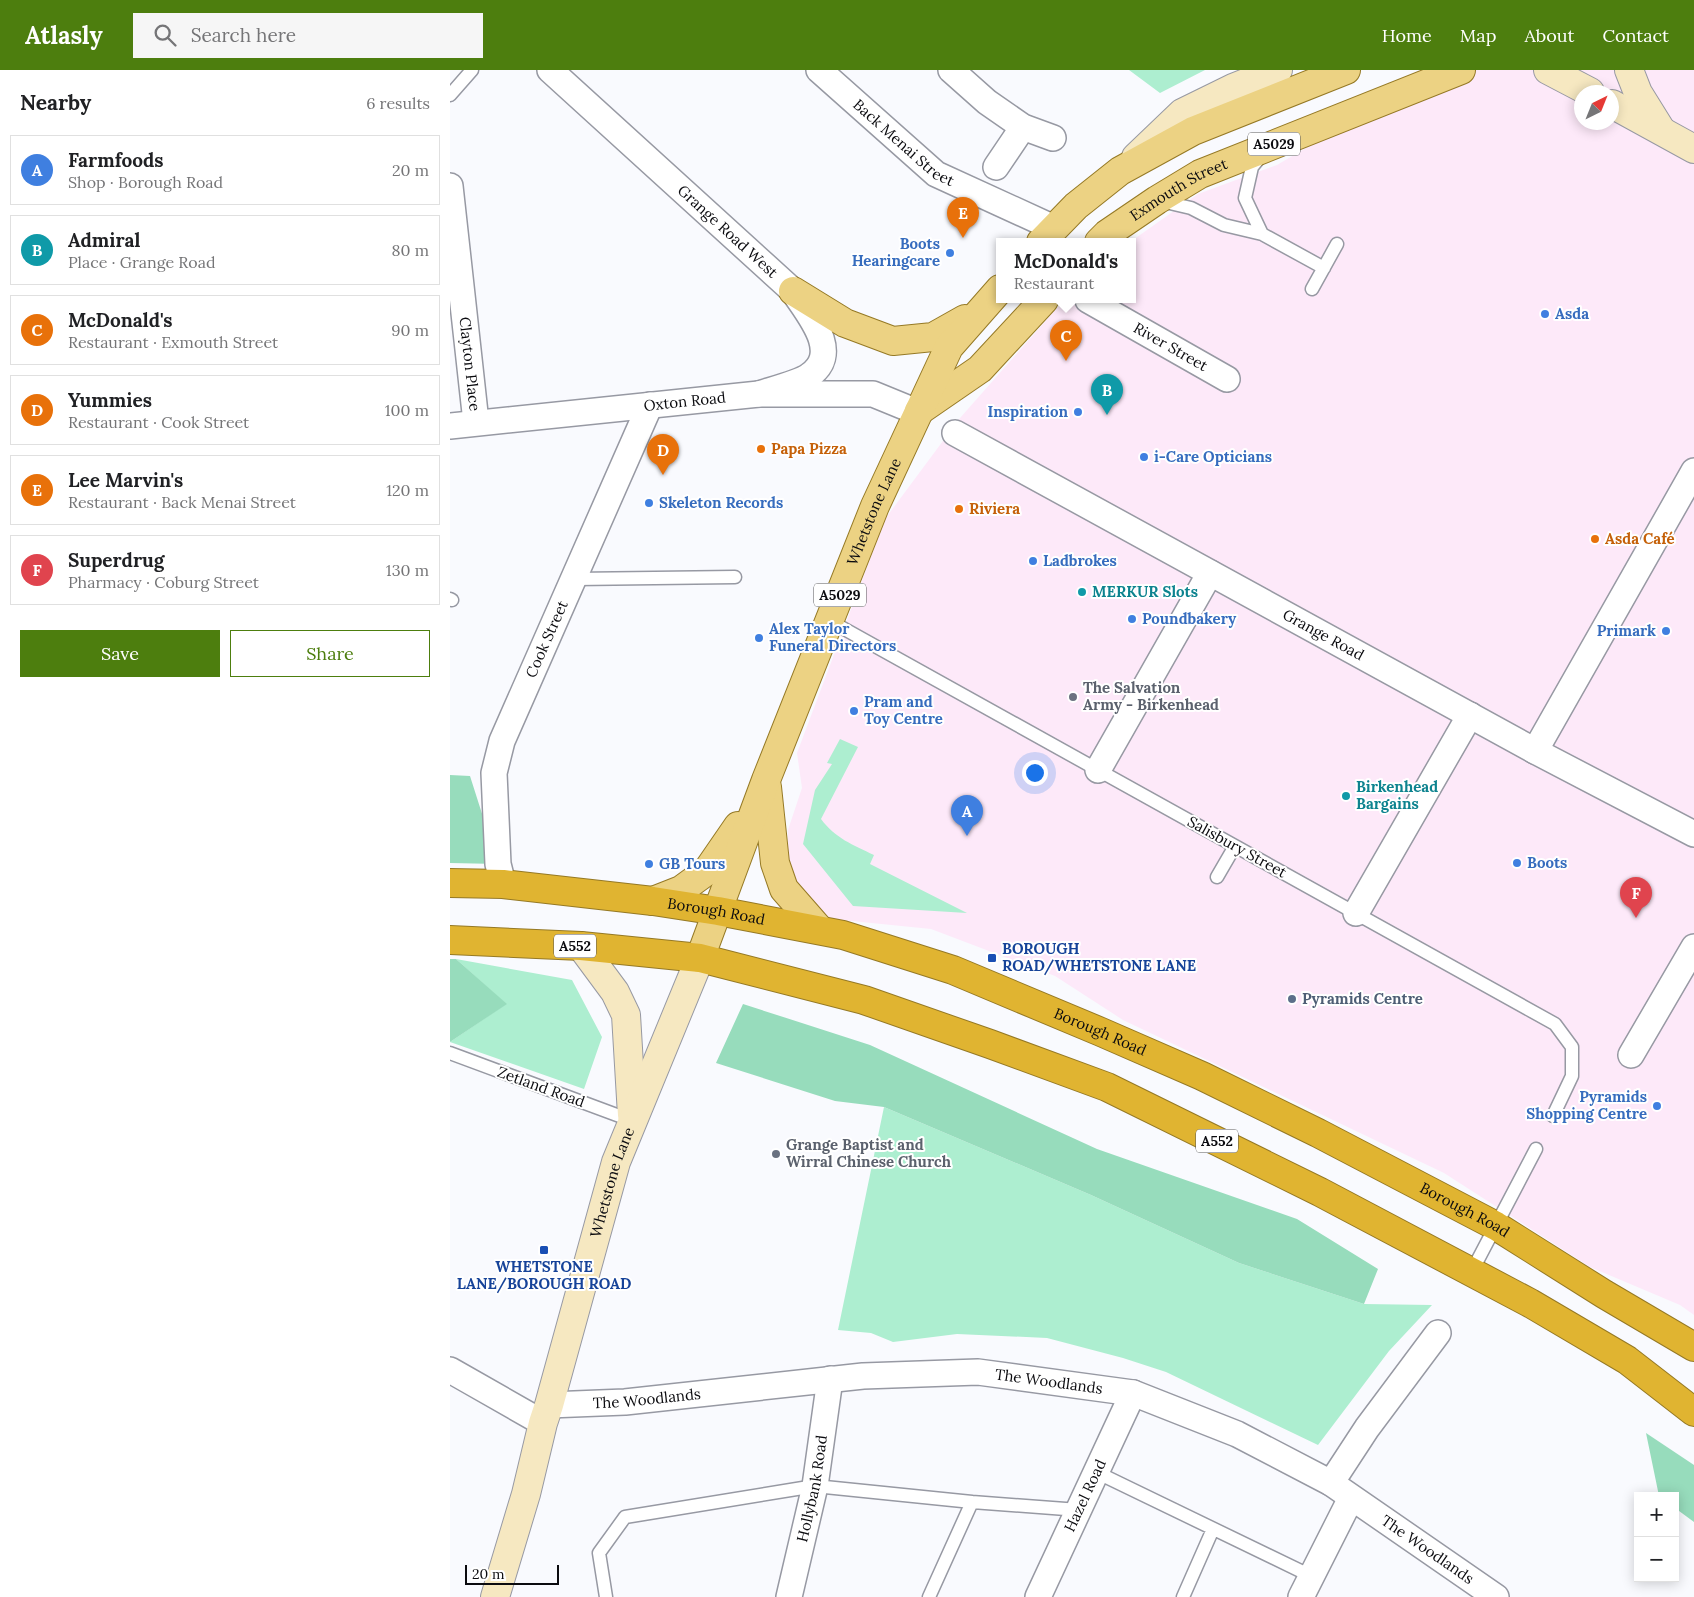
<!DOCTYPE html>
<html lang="en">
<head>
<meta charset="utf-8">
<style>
  body { margin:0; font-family:Lora,serif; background:#f6f6f6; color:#202124 }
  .controls { position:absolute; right:15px; bottom:15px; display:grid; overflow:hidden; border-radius:0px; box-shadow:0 2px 12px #0003 }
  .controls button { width:45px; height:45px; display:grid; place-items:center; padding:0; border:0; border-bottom:1px solid #e0e0e0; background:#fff; color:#202124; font:25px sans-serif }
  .compass { position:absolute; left:1124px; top:15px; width:45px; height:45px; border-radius:50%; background:#fff; box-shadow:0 2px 12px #0003; rotate:43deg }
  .scale { position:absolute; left:15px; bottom:12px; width:94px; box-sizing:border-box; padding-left:5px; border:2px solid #0b0b0f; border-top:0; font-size:14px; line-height:18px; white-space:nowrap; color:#0b0b0f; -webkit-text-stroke:4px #fff; paint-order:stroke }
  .you { position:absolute; left:584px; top:702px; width:18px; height:18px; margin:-12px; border:4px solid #fff; border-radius:50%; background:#1a73e8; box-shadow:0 0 0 8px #1a73e833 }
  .badge { display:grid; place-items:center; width:32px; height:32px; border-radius:50%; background:#4d7e0e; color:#fff; font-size:16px; font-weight:700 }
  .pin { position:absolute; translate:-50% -41px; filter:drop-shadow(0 1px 2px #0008) }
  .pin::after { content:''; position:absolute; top:26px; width:18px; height:15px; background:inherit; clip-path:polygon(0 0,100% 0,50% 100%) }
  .popup { position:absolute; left:546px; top:168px; width:140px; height:65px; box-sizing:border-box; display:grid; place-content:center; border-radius:0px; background:#fff; filter:drop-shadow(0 1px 4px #0005); font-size:16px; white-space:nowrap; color:#757577 }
  .popup b { font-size:19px; color:#202124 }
  .popup::after { content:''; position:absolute; left:50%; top:100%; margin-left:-10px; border:10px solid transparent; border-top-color:#fff }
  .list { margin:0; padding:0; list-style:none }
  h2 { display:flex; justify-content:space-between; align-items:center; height:65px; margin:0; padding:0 20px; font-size:21px }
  h2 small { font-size:16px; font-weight:400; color:#757577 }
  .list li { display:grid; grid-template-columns:32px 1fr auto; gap:15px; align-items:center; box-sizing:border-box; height:70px; margin:0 10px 10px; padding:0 10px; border:1px solid #e0e0e0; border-radius:0px }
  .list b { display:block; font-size:19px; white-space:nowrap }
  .list p { margin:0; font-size:16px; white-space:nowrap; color:#757577 }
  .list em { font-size:16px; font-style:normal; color:#757577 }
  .actions { display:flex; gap:10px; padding:15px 20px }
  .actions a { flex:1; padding:11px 0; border:1px solid #4d7e0e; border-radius:0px; text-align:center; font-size:18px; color:#4d7e0e }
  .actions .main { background:#4d7e0e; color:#fff }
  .icon { flex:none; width:28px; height:28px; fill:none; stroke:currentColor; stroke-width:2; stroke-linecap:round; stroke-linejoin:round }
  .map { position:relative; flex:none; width:1244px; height:1527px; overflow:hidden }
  header { display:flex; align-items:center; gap:30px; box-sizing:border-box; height:70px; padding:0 25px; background:#4d7e0e; color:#fff }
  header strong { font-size:24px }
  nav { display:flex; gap:28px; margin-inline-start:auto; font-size:18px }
  .search { width:350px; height:45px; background:#f6f6f6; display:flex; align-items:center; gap:12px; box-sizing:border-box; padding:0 18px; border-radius:0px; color:#757577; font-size:19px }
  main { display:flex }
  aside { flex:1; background:#fff }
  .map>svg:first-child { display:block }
  .commercial { fill:#fde9f9; fill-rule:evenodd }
  .green { fill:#adeed0 }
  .forest { fill:#97dcbc }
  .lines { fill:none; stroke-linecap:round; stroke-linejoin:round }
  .lane-casing { stroke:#9799a3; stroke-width:15 }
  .street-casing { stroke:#9799a3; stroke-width:28 }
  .secondary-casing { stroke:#9799a3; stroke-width:30 }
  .primary-casing { stroke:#957925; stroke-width:30 }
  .highway-casing { stroke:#957925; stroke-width:30 }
  .lane { stroke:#fff; stroke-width:12 }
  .street { stroke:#fff; stroke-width:25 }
  .secondary { stroke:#f6e8c1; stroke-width:28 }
  .primary { stroke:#ecd283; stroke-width:28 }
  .highway { stroke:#e0b431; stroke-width:28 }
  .shop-dot { fill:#3f7fe0; stroke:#fff; stroke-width:2 }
  .food-dot { fill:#e8710a; stroke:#fff; stroke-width:2 }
  .culture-dot { fill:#0f9aa8; stroke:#fff; stroke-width:2 }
  .worship-dot { fill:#6b7280; stroke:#fff; stroke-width:2 }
  .transit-dot { fill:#1a4fb4; stroke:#fff; stroke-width:2 }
  .service-dot { fill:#5c6f8a; stroke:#fff; stroke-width:2 }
  .labels { text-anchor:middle; stroke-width:4; stroke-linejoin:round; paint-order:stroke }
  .shield { fill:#fff; stroke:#545457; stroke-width:1 }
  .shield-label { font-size:14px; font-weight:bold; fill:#0b0b0f }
  .street-label { font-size:15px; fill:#0b0b0f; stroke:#fff }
  .shop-label { font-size:15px; font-weight:bold; fill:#366cbe; stroke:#fff; text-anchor:start }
  .food-label { font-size:15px; font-weight:bold; fill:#c56008; stroke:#fff; text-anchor:start }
  .culture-label { font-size:15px; font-weight:bold; fill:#0d838f; stroke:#fff; text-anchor:start }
  .worship-label { font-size:15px; font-weight:bold; fill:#5b616d; stroke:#fff; text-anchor:start }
  .transit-label { font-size:15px; font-weight:bold; fill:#164399; stroke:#fff; text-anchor:start }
  .service-label { font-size:15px; font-weight:bold; fill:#4e5e75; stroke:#fff; text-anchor:start }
</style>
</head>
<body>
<header>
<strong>Atlasly</strong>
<div class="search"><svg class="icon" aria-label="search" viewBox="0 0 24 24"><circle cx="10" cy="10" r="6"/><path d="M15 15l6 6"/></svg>Search here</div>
<nav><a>Home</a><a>Map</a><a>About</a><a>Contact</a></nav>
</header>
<main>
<aside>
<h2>Nearby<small>6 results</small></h2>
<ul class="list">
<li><span class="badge" style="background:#3f7fe0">A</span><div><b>Farmfoods</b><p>Shop · Borough Road</p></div><em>20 m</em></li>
<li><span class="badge" style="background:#0f9aa8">B</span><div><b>Admiral</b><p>Place · Grange Road</p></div><em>80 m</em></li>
<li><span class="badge" style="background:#e8710a">C</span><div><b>McDonald's</b><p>Restaurant · Exmouth Street</p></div><em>90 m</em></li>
<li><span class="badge" style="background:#e8710a">D</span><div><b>Yummies</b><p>Restaurant · Cook Street</p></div><em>100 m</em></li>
<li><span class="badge" style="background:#e8710a">E</span><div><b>Lee Marvin's</b><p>Restaurant · Back Menai Street</p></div><em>120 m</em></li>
<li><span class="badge" style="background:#e0444e">F</span><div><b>Superdrug</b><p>Pharmacy · Coburg Street</p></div><em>130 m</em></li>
</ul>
<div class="actions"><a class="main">Save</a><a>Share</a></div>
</aside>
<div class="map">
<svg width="1244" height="1527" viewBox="0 0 1244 1527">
  <rect width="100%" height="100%" fill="#f9fafe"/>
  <!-- commercial -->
  <path class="commercial" d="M988,0h256v1245l-14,-10 -90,-38 -146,-94 -321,-153 -68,-44 -124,-47 -99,-10 -22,-15 -15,-21 -8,-26 1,-27 14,-42 -5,-35 88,-234 75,-101 104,-118h68v-58h-2l68,-48 79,-29zM1132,22h30v30h-30z"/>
  <!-- green -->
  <path class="green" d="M679,0h76l-45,23z
    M390,669l18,8 -37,72c14,19 32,26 53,36l-4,9 97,49 -114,-7 -50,-62 12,-54 17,-26 -5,-1z
    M6,889l116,21 30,57 -18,52 -134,-47 56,-38z
    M434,1037l207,88 148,68 125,41 68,1 -43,46 -71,94 -152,-73 -43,-14 -76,-20 -90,-4 -64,8 -22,-9 -33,-3z"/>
  <!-- forest -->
  <path class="forest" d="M0,705l20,1 28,88 -48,-1z
    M0,889h6l51,45 -57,38z
    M293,934l127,41 227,104 200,70 81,50 -14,35 -125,-41 -148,-68 -207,-88 -49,-6 -119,-38z
    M1196,1363l48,32v57l-19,-14v-12h-16z"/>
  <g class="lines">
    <!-- lane casing -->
    <g class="lane-casing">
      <path id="lane" d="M0,25l22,-25
        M811,86l-9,11 -7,31 17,36
        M711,131l30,7 33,17 38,9 62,34
        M862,219l25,-45
        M124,509l161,-2
        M0,529l2,1
        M380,551l725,403 17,23v29l-19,40
        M767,807l18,-31
        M0,983l183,68
        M1022,1201l64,-122
        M646,1402l215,104
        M156,1527l-7,-44 26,-36 190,-31 157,16
        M479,1527l43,-95 107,8
        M733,1527l30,-68"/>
    </g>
    <!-- street casing -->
    <g class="street-casing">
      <g id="street">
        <path id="s1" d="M100,0l243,221c15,23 49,61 17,84 -8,7 -39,15 -51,19"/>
        <path id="s2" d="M369,0l117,104 118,54"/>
        <path d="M501,0l36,32 36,25 30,11"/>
        <path d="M546,97l27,-40"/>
        <path id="s3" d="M0,116l26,236"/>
        <path id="s4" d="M638,230l139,79"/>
        <path id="s5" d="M0,356l309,-32h114l44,18"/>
        <path id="s6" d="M505,363l580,318 159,83"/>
        <path d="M1085,681l159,-280"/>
        <path d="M648,700l112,-197"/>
        <path id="s7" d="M53,814l-5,-20 -4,-91 8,-32 148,-336"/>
        <path d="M906,843l114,-198"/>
        <path d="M1181,985l63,-108"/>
        <path d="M0,1300l93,53"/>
        <path id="s8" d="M99,1335l76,-3 238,-26 115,-4 155,21 104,41 94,49 165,114"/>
        <path d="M881,1413l36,-55 71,-95"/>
        <path id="s9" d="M339,1527l26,-111 15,-107"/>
        <path id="s10" d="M588,1527l95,-204"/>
        <path d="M851,1527l50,-99"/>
      </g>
    </g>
    <!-- secondary casing -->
    <g class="secondary-casing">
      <g id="secondary">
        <path d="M1098,0l42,22"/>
        <path d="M1179,0l9,23 23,37"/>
        <path d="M1162,34l82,45"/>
        <path d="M686,87l46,-44 51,-25 45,-18"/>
        <path d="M131,876l34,46 11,23 6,100"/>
        <path id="s11" d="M45,1527l31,-103 17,-71 6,-18 67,-243 84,-204"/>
      </g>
    </g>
    <!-- primary casing -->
    <g class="primary-casing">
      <g id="primary">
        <path d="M591,172l35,-36 44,-35 73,-40 153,-61"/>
        <path id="s12" d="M649,172l8,-8 50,-34 43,-26 261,-104"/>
        <path d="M343,221l52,32 48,18 40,-4 32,-18"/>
        <path d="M469,341l61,-42 64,-69"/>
        <path d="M317,717l8,76 9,26 35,40"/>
        <path d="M203,831l28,-11 26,-19 31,-45"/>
        <path id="s13" d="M250,888l66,-178 109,-274 74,-159 51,-58"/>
      </g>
    </g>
    <!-- highway casing -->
    <g class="highway-casing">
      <g id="highway">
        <path id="s14" d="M0,813l53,1 150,17 65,10 125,24 110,35 148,62 101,44 116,57 178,93 108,68 90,53"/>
        <path d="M0,870l131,6 119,12 164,42 126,44 117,43 213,105 210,111 97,57 67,52"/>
      </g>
    </g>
    <!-- lane -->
    <use href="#lane" class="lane"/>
    <!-- street -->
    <use href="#street" class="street"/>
    <!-- secondary -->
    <use href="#secondary" class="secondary"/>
    <!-- primary -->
    <use href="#primary" class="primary"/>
    <!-- highway -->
    <use href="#highway" class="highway"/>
  </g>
  <!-- markers -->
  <g class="shop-dot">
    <circle cx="500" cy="183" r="5"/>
    <circle cx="1095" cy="244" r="5"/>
    <circle cx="628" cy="342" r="5"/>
    <circle cx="694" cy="387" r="5"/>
    <circle cx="199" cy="433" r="5"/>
    <circle cx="583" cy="491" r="5"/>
    <circle cx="682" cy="549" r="5"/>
    <circle cx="1216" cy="561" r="5"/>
    <circle cx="309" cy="568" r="5"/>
    <circle cx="404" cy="641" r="5"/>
    <circle cx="1067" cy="793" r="5"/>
    <circle cx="199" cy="794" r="5"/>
    <circle cx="1207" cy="1036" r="5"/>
  </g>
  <g class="food-dot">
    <circle cx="311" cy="379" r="5"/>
    <circle cx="509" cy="439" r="5"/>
    <circle cx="1145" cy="469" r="5"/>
  </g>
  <g class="culture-dot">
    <circle cx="632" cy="522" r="5"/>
    <circle cx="896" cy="726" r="5"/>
  </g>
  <g class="worship-dot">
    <circle cx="623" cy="627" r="5"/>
    <circle cx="326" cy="1084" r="5"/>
  </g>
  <g class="transit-dot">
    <rect x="537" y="883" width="10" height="10" rx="2.5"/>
    <rect x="89" y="1175" width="10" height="10" rx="2.5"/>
  </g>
  <circle class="service-dot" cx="842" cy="929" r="5"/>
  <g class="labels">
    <!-- shield labels -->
    <g class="shield">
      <rect x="798" y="62.5" width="52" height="23" rx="4"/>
      <rect x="364" y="513.5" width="52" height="23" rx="4"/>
      <rect x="104" y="864.5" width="42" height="23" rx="4"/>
      <rect x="746" y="1059.5" width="42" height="23" rx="4"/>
    </g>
    <g class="shield-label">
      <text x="824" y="79">A5029</text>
      <text x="390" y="530">A5029</text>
      <text x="125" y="881">A552</text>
      <text x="767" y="1076">A552</text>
    </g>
    <!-- street labels -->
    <g class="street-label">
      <text dy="5" stroke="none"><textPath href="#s2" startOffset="112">Back Menai Street</textPath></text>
      <text dy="5" stroke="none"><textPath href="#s12" startOffset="96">Exmouth Street</textPath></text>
      <text dy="5" stroke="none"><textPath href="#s1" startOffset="240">Grange Road West</textPath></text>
      <text dy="5" stroke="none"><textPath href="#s4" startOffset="95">River Street</textPath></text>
      <text dy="5" stroke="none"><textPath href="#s3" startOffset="179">Clayton Place</textPath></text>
      <text dy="5" stroke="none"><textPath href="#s5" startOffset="236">Oxton Road</textPath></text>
      <text dy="5" stroke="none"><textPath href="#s13" startOffset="479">Whetstone Lane</textPath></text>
      <text dy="5" stroke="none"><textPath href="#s6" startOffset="420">Grange Road</textPath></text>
      <text dy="5" stroke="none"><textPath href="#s7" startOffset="256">Cook Street</textPath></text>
      <text transform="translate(787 777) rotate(29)" y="5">Salisbury Street</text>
      <text dy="5" stroke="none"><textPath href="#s14" startOffset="268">Borough Road</textPath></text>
      <text dy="5" stroke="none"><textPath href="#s14" startOffset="672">Borough Road</textPath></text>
      <text transform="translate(91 1017) rotate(20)" y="5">Zetland Road</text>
      <text dy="5" stroke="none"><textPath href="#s11" startOffset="431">Whetstone Lane</textPath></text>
      <text dy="5" stroke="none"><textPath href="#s14" startOffset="1078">Borough Road</textPath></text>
      <text dy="5" stroke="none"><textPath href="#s8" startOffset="502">The Woodlands</textPath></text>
      <text dy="5" stroke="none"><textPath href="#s8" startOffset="98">The Woodlands</textPath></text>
      <text dy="5" stroke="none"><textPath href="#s9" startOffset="111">Hollybank Road</textPath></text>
      <text dy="5" stroke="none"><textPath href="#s10" startOffset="112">Hazel Road</textPath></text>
      <text dy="5" stroke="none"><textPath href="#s8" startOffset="922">The Woodlands</textPath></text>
    </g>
    <!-- shop labels -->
    <g class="shop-label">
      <text x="490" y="179" text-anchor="end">Boots<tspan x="490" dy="17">Hearingcare</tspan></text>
      <text x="1105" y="249">Asda</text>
      <text x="618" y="347" text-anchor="end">Inspiration</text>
      <text x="704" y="392">i-Care Opticians</text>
      <text x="209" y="438">Skeleton Records</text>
      <text x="593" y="496">Ladbrokes</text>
      <text x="692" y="554">Poundbakery</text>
      <text x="319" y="564">Alex Taylor<tspan x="319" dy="17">Funeral Directors</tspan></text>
      <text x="1206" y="566" text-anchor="end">Primark</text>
      <text x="414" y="637">Pram and<tspan x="414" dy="17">Toy Centre</tspan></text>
      <text x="1077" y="798">Boots</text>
      <text x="209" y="799">GB Tours</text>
      <text x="1197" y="1032" text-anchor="end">Pyramids<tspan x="1197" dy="17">Shopping Centre</tspan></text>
    </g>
    <!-- food labels -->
    <g class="food-label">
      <text x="321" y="384">Papa Pizza</text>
      <text x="519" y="444">Riviera</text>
      <text x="1155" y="474">Asda Café</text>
    </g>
    <!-- culture labels -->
    <g class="culture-label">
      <text x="642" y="527">MERKUR Slots</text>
      <text x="906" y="722">Birkenhead<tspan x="906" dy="17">Bargains</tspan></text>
    </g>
    <!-- worship labels -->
    <g class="worship-label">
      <text x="633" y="623">The Salvation<tspan x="633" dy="17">Army - Birkenhead</tspan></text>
      <text x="336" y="1080">Grange Baptist and<tspan x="336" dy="17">Wirral Chinese Church</tspan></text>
    </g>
    <!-- transit labels -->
    <g class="transit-label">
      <text x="552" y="884">BOROUGH<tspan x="552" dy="17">ROAD/WHETSTONE LANE</tspan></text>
      <text x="94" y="1202" text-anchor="middle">WHETSTONE<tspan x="94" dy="17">LANE/BOROUGH ROAD</tspan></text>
    </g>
    <!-- service labels -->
    <g class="service-label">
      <text x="852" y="934">Pyramids Centre</text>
    </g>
  </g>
</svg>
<div class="controls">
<button>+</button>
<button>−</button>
</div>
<svg class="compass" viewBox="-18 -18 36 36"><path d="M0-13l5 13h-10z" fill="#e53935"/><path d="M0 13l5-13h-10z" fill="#757577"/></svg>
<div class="scale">20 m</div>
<div class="you"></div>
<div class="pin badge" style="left:517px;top:766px;background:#3f7fe0">A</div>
<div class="pin badge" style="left:657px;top:345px;background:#0f9aa8">B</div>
<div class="pin badge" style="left:616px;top:291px;background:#e8710a">C</div>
<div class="popup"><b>McDonald's</b>Restaurant</div>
<div class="pin badge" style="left:213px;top:405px;background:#e8710a">D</div>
<div class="pin badge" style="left:513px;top:168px;background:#e8710a">E</div>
<div class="pin badge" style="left:1186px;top:848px;background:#e0444e">F</div>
</div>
</main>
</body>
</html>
